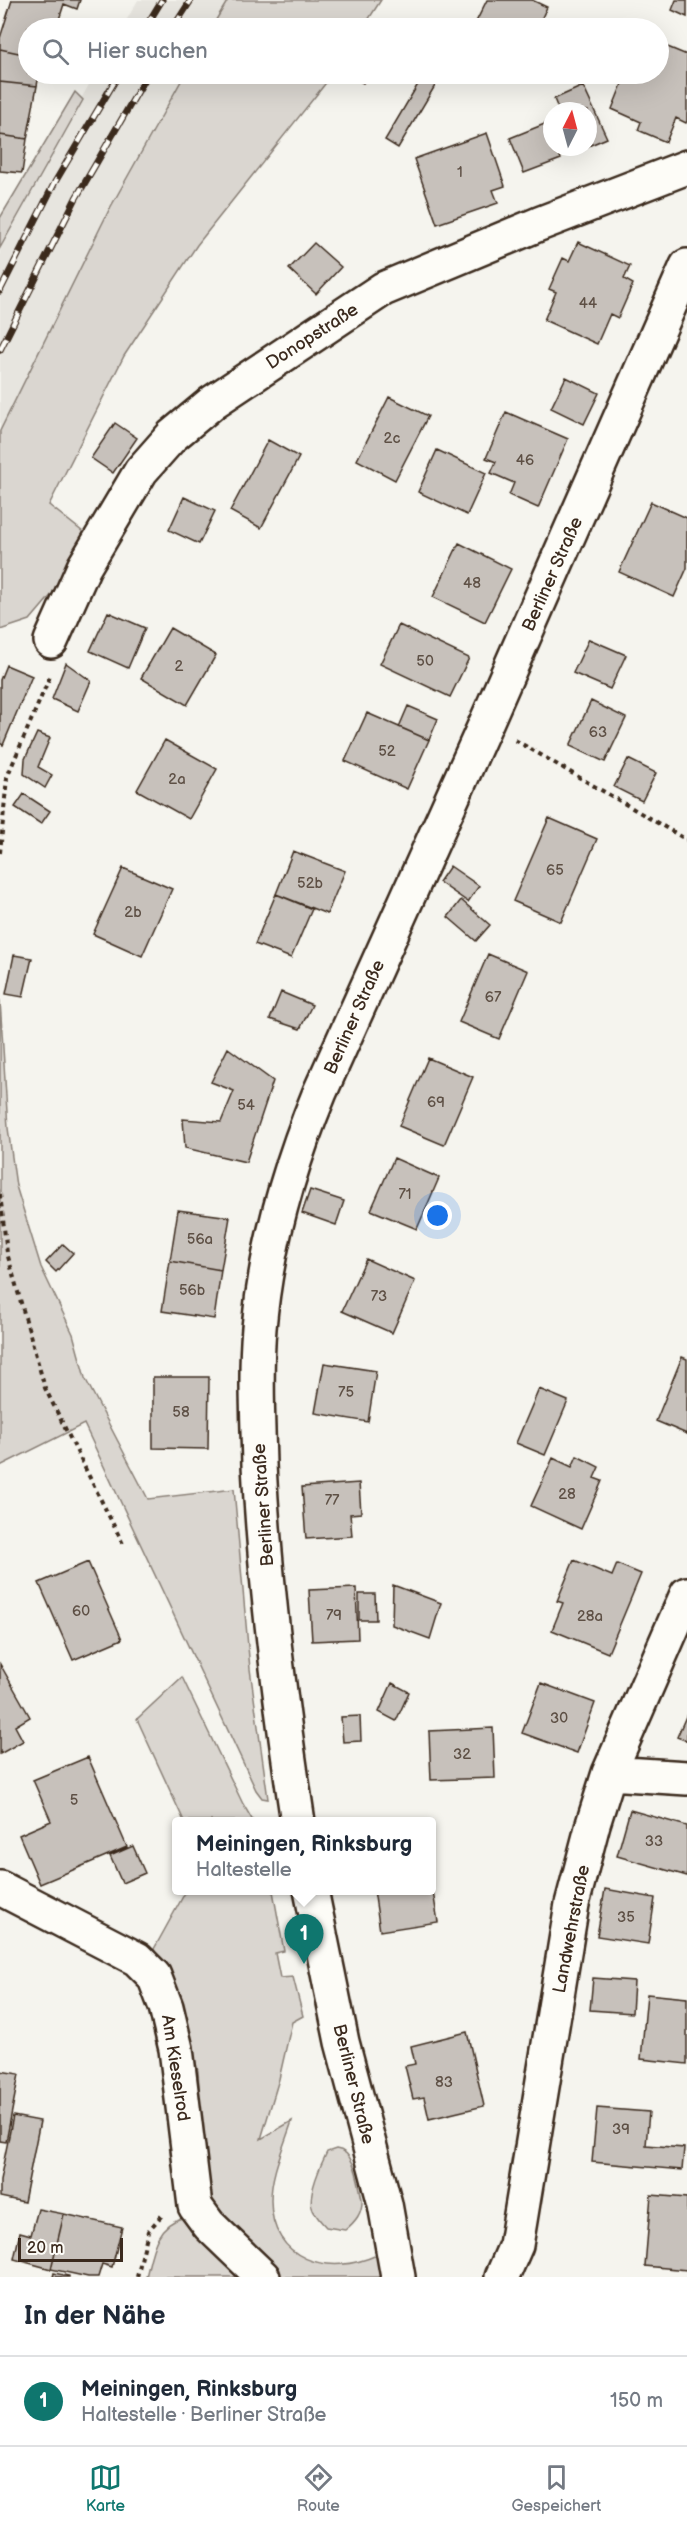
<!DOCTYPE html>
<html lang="de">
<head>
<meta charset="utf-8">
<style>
  body { margin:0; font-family:"Balsamiq Sans",sans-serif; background:#f6f6f7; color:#1f2937 }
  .compass { position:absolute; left:543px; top:102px; width:54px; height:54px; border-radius:50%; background:#fff; box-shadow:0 6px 24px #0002; rotate:6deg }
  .scale { position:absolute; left:18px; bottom:15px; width:105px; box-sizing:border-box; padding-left:6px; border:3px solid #3b2a1e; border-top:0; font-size:16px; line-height:21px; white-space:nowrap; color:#3b2a1e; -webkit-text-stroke:4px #fdfcf7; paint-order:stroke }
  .you { position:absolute; left:438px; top:1216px; width:21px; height:21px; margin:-15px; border:4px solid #fff; border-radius:50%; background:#1a73e8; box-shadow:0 0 0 9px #1a73e833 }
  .badge { display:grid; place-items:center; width:39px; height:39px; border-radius:50%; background:#0f766e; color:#fff; font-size:20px; font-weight:700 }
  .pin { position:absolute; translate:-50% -50px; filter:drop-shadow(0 2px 3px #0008) }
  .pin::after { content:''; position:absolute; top:32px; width:21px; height:18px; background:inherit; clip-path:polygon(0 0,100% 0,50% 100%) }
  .popup { position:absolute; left:172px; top:1817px; width:264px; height:78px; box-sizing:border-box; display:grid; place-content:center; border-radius:6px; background:#fff; filter:drop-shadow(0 2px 4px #0005); font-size:20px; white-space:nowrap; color:#747a83 }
  .popup b { font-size:22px; color:#1f2937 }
  .popup::after { content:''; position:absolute; left:50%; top:100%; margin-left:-12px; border:12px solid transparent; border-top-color:#fff }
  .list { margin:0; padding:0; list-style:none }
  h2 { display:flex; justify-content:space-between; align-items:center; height:78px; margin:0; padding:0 24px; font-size:26px }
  h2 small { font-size:20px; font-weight:400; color:#747a83 }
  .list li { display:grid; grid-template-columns:39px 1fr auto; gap:18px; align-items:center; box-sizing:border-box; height:90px; padding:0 24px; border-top:2px solid #e0e1e3 }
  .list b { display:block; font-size:22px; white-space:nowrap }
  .list p { margin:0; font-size:20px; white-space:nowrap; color:#747a83 }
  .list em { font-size:20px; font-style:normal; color:#747a83 }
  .icon { flex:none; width:33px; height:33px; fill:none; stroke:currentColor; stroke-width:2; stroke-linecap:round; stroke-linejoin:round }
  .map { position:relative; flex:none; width:687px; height:2277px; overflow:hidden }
  .search { position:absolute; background:#fff; box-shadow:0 6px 24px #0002; left:18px; right:18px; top:18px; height:66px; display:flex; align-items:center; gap:15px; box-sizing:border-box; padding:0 21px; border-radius:33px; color:#747a83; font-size:22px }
  .sheet { height:168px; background:#fff }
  nav { display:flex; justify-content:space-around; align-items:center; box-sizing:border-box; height:84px; border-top:2px solid #e0e1e3; background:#fff; font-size:16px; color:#747a83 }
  nav a { display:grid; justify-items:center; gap:3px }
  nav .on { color:#0f766e }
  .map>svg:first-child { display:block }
  .built { fill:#e7e5df }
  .green { fill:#dad6d0; stroke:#8a8077; stroke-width:1.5 }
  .building { fill:#c7c1bb; stroke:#3b2a1e; stroke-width:1.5 }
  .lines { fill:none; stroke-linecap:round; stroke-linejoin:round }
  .minor-casing { stroke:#3b2a1e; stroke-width:38 }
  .path { stroke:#3b2a1e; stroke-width:4; stroke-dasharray:4.5 4.5; stroke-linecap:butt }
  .minor { stroke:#fdfcf7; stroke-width:33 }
  .rail-casing { stroke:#3b2a1e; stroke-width:7 }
  .rail { stroke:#fdfcf7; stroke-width:4.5; stroke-dasharray:14; stroke-linecap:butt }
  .labels { text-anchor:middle; stroke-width:4.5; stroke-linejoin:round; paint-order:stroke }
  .number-label { font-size:15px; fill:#5e5045 }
  .street-label { font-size:18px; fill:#3b2a1e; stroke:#fdfcf7 }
</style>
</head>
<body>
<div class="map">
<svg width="687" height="2277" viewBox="0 0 687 2277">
  <rect width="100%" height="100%" fill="#f5f4ee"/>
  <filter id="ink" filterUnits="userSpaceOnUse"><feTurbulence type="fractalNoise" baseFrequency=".0167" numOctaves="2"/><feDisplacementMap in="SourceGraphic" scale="12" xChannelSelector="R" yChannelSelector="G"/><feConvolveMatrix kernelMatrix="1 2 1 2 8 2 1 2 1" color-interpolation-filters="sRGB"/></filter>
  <g filter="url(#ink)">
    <!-- built -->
    <path class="built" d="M138,0h90l-17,28h-89z
      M95,74h90l-76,136 -109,221v-182l36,-71z"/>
    <!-- green -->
    <path class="green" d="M228,0h153l-18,28h-152z
      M185,74h148l-136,171 -73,111 -75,149 39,31 -23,43 -35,41 -30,10v-199l109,-221z
      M75,92l8,8 -83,148v-30z
      M0,1000l8,128 8,58 25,81 32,67 12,44 63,121 86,-10 16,180 18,130 -6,-1 -6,-8 -172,-366 -84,42z
      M182,1677l61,127 10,17h-69l-47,-102z
      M186,1891h87l11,60 -9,2 5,25 13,-1 10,39 -11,6 -13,57 -18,60 31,-18c-8,25 -21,52 -21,79 0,61 58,77 106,55l7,22h-108l-65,-74 -6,-26 -7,-106 -19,-72 -25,-50z
      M336,2149c20,2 22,34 26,50 1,14 -7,23 -17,31l-19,-3c-5,-6 -12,-12 -14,-20 -4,-13 9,-43 15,-55z
      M182,2218h8l60,59h-104c6,-24 9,-52 36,-59z"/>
    <!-- building -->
    <path class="building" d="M12,0h68l-3,9 -13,-5 -7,22 9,2h-38v27l-28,-6v-11z
      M487,0h45l15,7 -10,21h-53l-9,-4z
      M676,0h11v17l-15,-7z
      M658,43l29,12v66l-1,2 -10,-5 -10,24 -28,-12 3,-8 -29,-13 14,-35h32z
      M0,49l28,6v19h11l-2,12 -37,-4z
      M347,74h22l-6,9z
      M424,74h18l-44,74 -13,-8z
      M0,82l37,4 -10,53 -27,-4z
      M583,86l24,52 -19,8v-35h-29l-5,-12z
      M547,123l5,12v12h4l5,12 -37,14 -14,-35z
      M487,133l18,53 -12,4 5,13 -61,21 -23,-65z
      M0,135l27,4 -5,34 -22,-2z
      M578,242l52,24 -6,13 9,5 -15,34 -8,-4 -13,30 -53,-24 12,-28 -7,-3 14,-31 6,3z
      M314,243l27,24 -25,27 -27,-25z
      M566,377l33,16 -15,31 -33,-16z
      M389,397l39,19 -33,64 -38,-20z
      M506,412l62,27 -30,69 -29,-13 5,-12 -23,-10 5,-11 -10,-4z
      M115,423l22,15 -24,35 -22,-15z
      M268,440l31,17 -38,71 -31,-17z
      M437,450l49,23 -19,42 -49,-23z
      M184,497l31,14 -16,33 -30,-14z
      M651,502l36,16v50l-13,29 -55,-25z
      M459,543l52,26 -26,53 -52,-25z
      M108,612l37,16 -17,40 -38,-17z
      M399,625l70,33 -19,39 -70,-33z
      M170,628l46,27 -29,50 -46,-27z
      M589,639l37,16 -16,34 -37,-16z
      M66,663l25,18 -13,30 -26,-12z
      M6,665l26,11 -29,69 -3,-2v-63z
      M591,701l35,17 -21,44 -35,-16z
      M408,706l30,13 -9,21 -30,-13z
      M367,713l62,27 -22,49 -62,-28z
      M37,733l13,5 -12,29 14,8 -7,13 -21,-14 1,-15z
      M165,740l52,29 -28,50 -52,-29z
      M628,759l28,14 -14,28 -28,-14z
      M24,794l26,17 -9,13 -26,-17z
      M549,818l48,21 -36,83 -48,-21z
      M293,851l52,20 -18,43 -51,-20z
      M450,866l29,20 -11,16 -29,-20z
      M123,868l49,21 -30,67 -49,-22z
      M276,894l36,15 -21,49 -36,-14z
      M461,900l29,25 -14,16 -28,-24z
      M488,954l40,17 -29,68 -40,-17z
      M14,955l18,3 -9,39 -17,-3z
      M281,992l31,13 -12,24 -30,-10z
      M228,1048l45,33 -27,81 -61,-14 -2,-29 38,3 13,-31 -23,-9z
      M428,1058l45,19 -29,68 -45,-19z
      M394,1158l45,20 -22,51 -46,-19z
      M310,1190l34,11 -8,24 -34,-12z
      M178,1210l52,7 -9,53 -51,-9z
      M63,1244l10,9 -17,19 -10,-10z
      M366,1259l49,22 -23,52 -50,-22z
      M170,1261l51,9 -7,49 -52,-8z
      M682,1357l5,2v75l-31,-13z
      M324,1363l52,8 -8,51 -53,-9z
      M153,1377h56l-1,72 -55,-1z
      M539,1389l29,12 -23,54 -29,-12z
      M577,1456l22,11 -5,11 8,3 -21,48 -50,-23 22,-48 19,9z
      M359,1483l2,30 -11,1 2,22 -46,3 -4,-52z
      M574,1560l38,16 5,-12 24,10 -33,79 -56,-23 11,-27 -6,-2z
      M88,1562l34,77 -49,21 -34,-77z
      M393,1585l48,18 -11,36 -38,-14z
      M356,1588l2,51 -46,2 -3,-51z
      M359,1594h16l1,26h-17z
      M0,1664l30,53 -15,9 8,15 -23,13z
      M392,1683l17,9 -13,29 -17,-9z
      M541,1683l54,20 -18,50 -55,-20z
      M687,1714v27l-10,-4z
      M360,1716l1,25 -18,1 -2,-25z
      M493,1728l2,50 -64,2 -2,-49z
      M88,1757l39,90 -87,37 -21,-49 32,-14 -18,-41z
      M630,1810l57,16v50l-70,-20z
      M133,1846l12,27 -23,10 -12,-27z
      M431,1880l7,42 -58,9 -6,-41h57z
      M605,1889l50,9 -7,46 -51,-8z
      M593,1978l41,3 -2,32 -42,-3z
      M647,1994l40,4v66l-46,-5z
      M467,2032l17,74 -55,13 -5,-22 -11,2 -8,-33 10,-2 -4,-18z
      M0,2071l19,3 -13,68 -6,-1z
      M597,2108l52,4 -3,33 38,3 -2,22 -90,-8z
      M13,2116l27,5 -16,81 -24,-5v-17z
      M651,2195l36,3v72l-42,-4z
      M38,2209l26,5 -13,55 -37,-10 6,-27 11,3z
      M64,2214l58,13 -10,40 -10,-3 -4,13h-10l-37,-8z
      M54,2273l15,3v1h-16z"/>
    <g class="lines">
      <!-- minor casing -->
      <g class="minor-casing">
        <path id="minor" d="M51,641l33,-74 57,-96 31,-35 41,-34 170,-113 156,-65 148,-57
          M609,1773l78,5
          M298,1822c-18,-119 -33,-238 -39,-357 -1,-45 -4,-92 0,-137 7,-81 30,-161 61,-236l166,-369 201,-457
          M0,1888l137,71 17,17 12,31 10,42 19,157 14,19 54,52
          M311,1890l31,152 43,162 13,73
          M502,2277l14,-32 56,-341 21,-80 16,-51 78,-179"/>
      </g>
      <!-- path -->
      <path class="path" d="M515,740l172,100
        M0,853l7,-76 44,-103
        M0,1194l7,59 38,135 78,156
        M137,2277l11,-46 15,-17"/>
      <!-- minor -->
      <use href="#minor" class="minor"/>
      <!-- rail casing -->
      <g class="rail-casing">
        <path id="rail" d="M145,28l17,-28
          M173,28l18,-28
          M0,291l55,-109 64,-108
          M0,350l76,-152 72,-124"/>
      </g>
      <!-- rail -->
      <use href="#rail" class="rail"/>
    </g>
  </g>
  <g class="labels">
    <!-- number labels -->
    <g class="number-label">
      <text x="460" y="177">1</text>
      <text x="588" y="308">44</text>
      <text x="392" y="443">2c</text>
      <text x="525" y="465">46</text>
      <text x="472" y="588">48</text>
      <text x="425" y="666">50</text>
      <text x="179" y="671">2</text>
      <text x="598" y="737">63</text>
      <text x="387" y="756">52</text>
      <text x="177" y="784">2a</text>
      <text x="555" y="875">65</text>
      <text x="310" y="888">52b</text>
      <text x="133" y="917">2b</text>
      <text x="493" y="1002">67</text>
      <text x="436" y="1107">69</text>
      <text x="246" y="1110">54</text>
      <text x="405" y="1199">71</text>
      <text x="200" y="1244">56a</text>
      <text x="192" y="1295">56b</text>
      <text x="379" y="1301">73</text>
      <text x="346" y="1397">75</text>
      <text x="181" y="1417">58</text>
      <text x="567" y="1499">28</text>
      <text x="332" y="1505">77</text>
      <text x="81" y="1616">60</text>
      <text x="334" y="1620">79</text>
      <text x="590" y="1621">28a</text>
      <text x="559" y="1723">30</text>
      <text x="462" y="1759">32</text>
      <text x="74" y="1805">5</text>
      <text x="654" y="1846">33</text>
      <text x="626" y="1922">35</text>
      <text x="444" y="2087">83</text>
      <text x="621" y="2134">39</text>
    </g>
    <!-- street labels -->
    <g class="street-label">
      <text transform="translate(312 336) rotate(-33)" y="6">Donopstraße</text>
      <text transform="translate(552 574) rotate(-66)" y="6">Berliner Straße</text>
      <text transform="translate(354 1017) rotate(-66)" y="6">Berliner Straße</text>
      <text transform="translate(263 1505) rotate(-94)" y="6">Berliner Straße</text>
      <text transform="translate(571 1929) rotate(-79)" y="6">Landwehrstraße</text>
      <text transform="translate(176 2068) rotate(81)" y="6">Am Kieselrod</text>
      <text transform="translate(354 2084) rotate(76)" y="6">Berliner Straße</text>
    </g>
  </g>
</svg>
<svg class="compass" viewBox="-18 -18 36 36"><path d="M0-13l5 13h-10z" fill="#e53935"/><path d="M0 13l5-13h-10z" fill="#747a83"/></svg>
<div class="scale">20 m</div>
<div class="you"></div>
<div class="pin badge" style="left:304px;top:1964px">1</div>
<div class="popup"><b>Meiningen, Rinksburg</b>Haltestelle</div>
<div class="search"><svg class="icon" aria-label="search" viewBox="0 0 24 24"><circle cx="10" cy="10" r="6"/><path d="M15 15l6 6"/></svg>Hier suchen</div>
</div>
<section class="sheet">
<h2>In der Nähe<small></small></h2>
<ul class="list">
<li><span class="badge">1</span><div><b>Meiningen, Rinksburg</b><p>Haltestelle · Berliner Straße</p></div><em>150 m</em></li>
</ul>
</section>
<nav>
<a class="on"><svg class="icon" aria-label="map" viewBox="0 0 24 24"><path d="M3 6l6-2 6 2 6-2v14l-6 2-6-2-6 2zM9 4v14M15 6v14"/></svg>Karte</a>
<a><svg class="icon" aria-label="directions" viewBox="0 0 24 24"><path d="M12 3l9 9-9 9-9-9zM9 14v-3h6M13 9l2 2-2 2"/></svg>Route</a>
<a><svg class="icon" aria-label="saved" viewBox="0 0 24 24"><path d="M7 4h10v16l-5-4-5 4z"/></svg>Gespeichert</a>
</nav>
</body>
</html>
